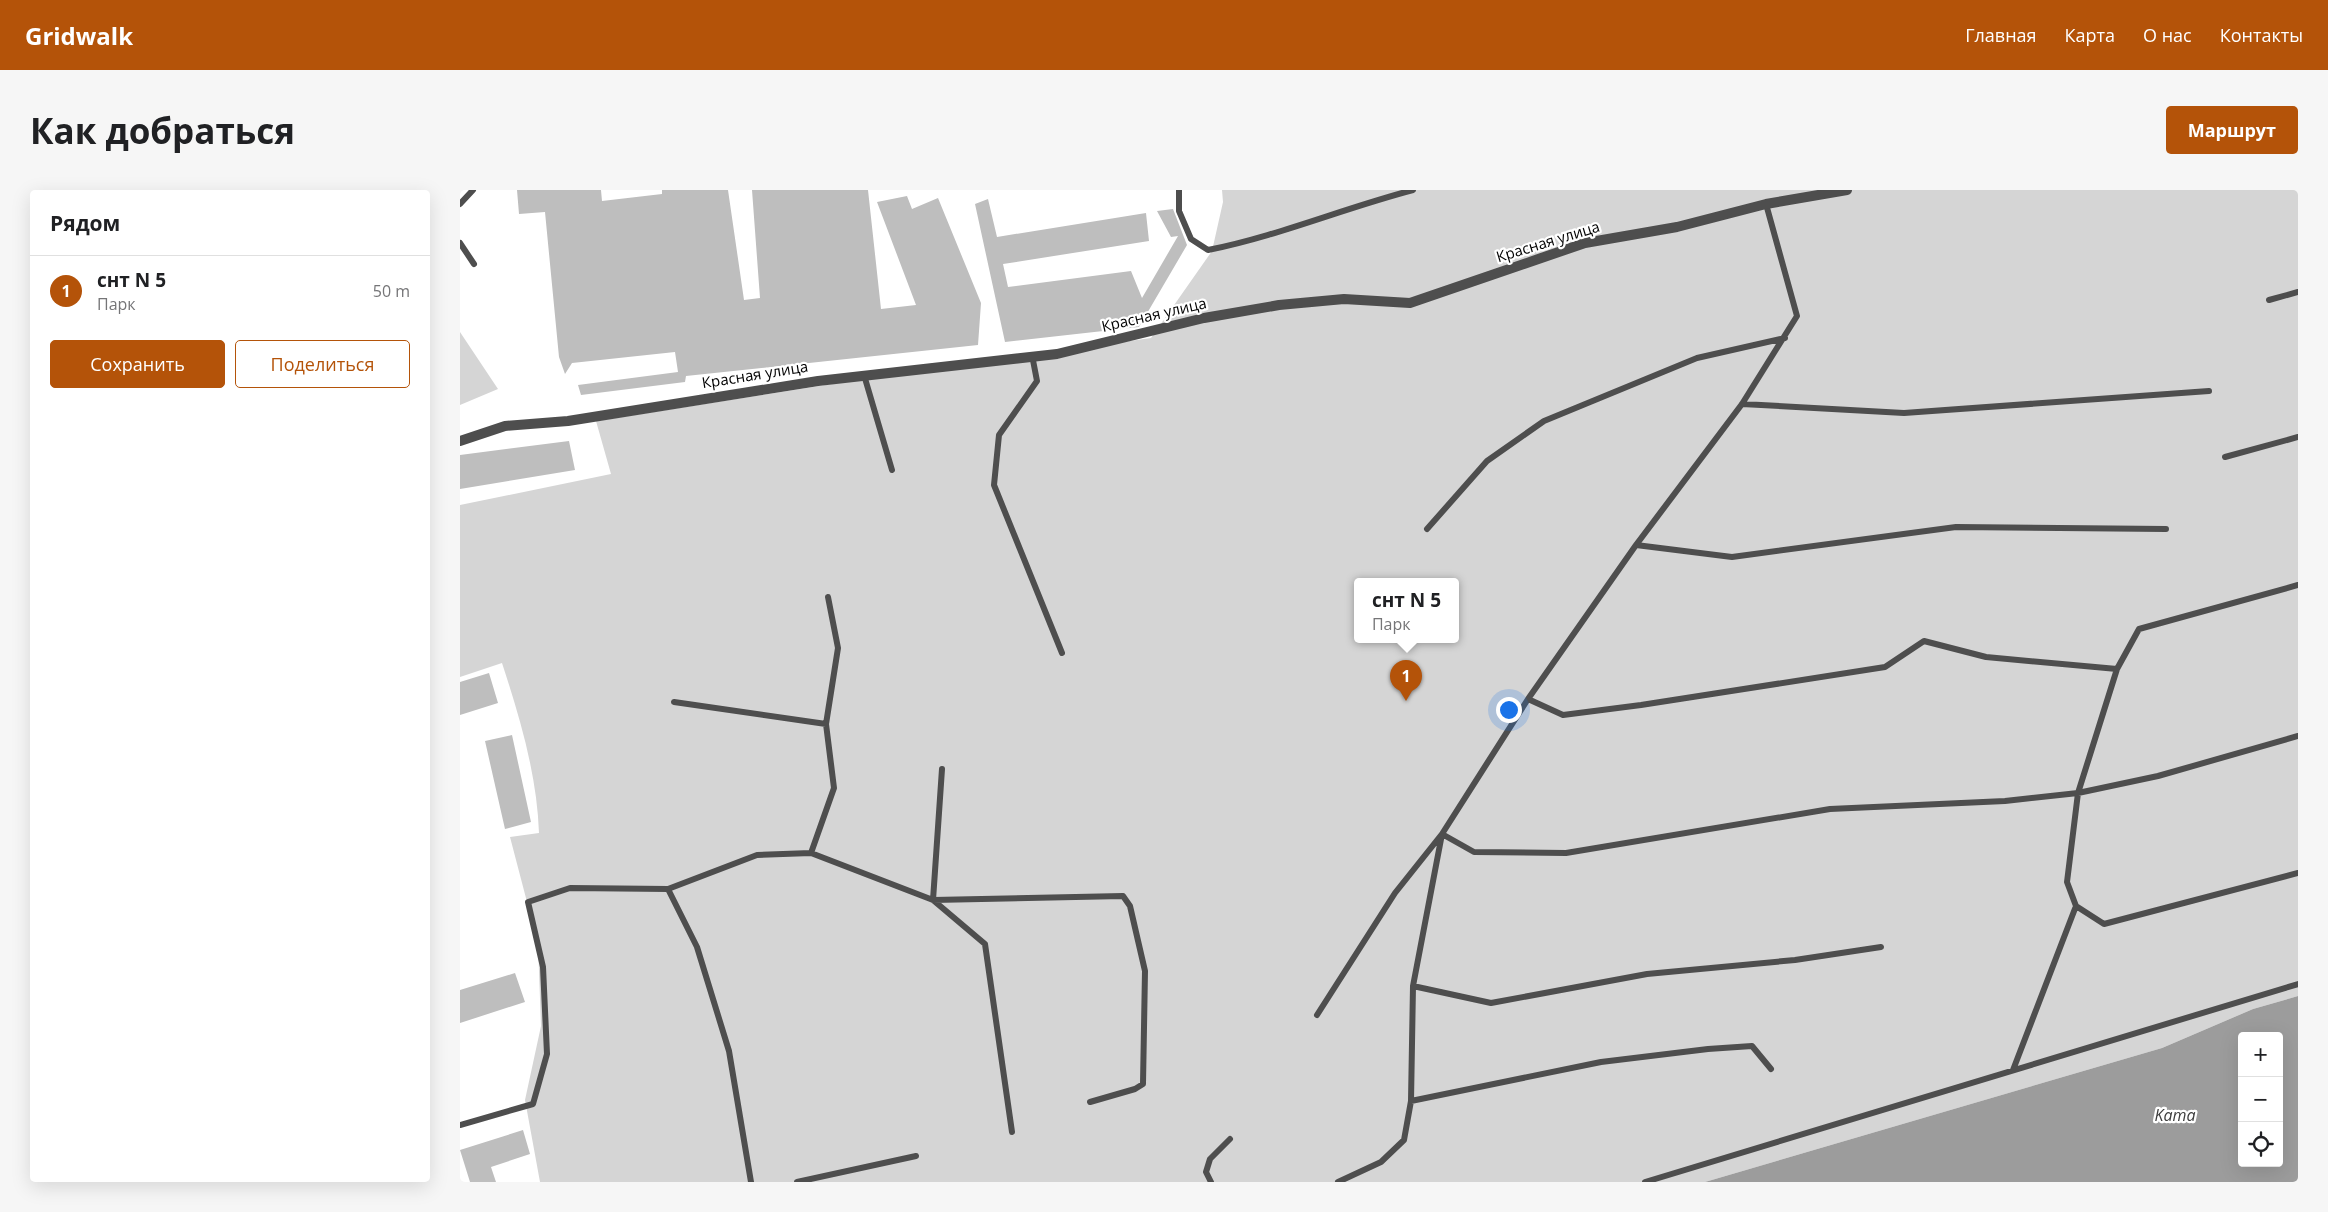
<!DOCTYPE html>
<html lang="ru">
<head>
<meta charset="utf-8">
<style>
  body { margin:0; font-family:"Open Sans",sans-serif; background:#f6f6f6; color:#202124 }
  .controls { position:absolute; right:15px; bottom:15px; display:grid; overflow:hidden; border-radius:5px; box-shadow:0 5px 20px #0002 }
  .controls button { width:45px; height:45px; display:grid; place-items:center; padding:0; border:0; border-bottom:1px solid #e0e0e0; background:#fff; color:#202124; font:25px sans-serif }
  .you { position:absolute; left:1048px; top:519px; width:18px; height:18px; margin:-12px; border:4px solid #fff; border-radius:50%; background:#1a73e8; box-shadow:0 0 0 8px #1a73e833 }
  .badge { display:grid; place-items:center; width:32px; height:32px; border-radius:50%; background:#b45309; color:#fff; font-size:16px; font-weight:700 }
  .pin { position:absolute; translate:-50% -41px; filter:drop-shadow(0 1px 2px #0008) }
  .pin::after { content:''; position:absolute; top:26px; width:18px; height:15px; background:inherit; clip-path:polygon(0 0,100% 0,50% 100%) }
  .popup { position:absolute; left:894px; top:388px; width:105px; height:65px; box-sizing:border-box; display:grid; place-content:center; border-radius:5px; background:#fff; filter:drop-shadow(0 1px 4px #0005); font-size:16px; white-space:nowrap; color:#757577 }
  .popup b { font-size:19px; color:#202124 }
  .popup::after { content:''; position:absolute; left:50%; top:100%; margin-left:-10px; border:10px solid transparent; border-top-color:#fff }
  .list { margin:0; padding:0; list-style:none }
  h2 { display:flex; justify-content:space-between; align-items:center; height:65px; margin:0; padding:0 20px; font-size:21px }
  h2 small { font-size:16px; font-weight:400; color:#757577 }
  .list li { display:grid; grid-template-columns:32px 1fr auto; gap:15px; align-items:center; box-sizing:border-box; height:70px; padding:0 20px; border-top:1px solid #e0e0e0 }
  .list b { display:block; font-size:19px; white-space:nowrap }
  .list p { margin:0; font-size:16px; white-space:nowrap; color:#757577 }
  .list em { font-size:16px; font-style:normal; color:#757577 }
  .actions { display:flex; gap:10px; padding:15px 20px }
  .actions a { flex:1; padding:11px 0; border:1px solid #b45309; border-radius:5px; text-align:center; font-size:18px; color:#b45309 }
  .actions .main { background:#b45309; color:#fff }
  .icon { flex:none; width:28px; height:28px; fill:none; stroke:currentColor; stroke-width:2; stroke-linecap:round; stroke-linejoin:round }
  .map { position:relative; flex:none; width:1838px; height:992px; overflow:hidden; border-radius:5px }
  header { display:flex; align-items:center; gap:30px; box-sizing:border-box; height:70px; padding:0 25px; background:#b45309; color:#fff }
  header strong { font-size:24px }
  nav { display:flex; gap:28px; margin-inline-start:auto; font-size:18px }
  .intro { display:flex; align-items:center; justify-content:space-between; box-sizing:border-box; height:120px; padding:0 30px }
  h1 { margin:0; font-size:35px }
  .button { padding:12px 22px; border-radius:5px; background:#b45309; color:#fff; font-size:18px; font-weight:700 }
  main { display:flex; gap:30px; padding:0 30px }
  aside { flex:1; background:#fff; border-radius:5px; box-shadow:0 5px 20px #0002 }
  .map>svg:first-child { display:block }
  .green { fill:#d5d5d5; fill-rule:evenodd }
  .water { fill:#9c9c9c; fill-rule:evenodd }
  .building { fill:#bebebe }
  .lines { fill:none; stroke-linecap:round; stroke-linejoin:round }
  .lane { stroke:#4e4e4e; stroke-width:6 }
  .street { stroke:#4e4e4e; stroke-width:10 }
  .labels { text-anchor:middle; stroke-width:4.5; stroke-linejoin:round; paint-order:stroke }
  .street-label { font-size:15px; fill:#000; stroke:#fff }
  .water-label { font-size:16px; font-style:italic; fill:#3d3d3d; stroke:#fff }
</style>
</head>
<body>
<header>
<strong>Gridwalk</strong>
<nav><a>Главная</a><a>Карта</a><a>О нас</a><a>Контакты</a></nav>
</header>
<div class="intro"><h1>Как добраться</h1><a class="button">Маршрут</a></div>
<main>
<aside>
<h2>Рядом<small></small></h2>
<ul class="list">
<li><span class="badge">1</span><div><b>снт N 5</b><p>Парк</p></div><em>50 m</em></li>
</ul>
<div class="actions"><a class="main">Сохранить</a><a>Поделиться</a></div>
</aside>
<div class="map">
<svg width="1838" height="992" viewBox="0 0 1838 992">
  <rect width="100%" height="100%" fill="#fff"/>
  <!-- green -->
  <path class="green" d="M762,0h1076v806l-45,13 -91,39 -457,134h-1165l-15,-82 16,-74 -3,-82 -28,-107 29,-4c-2,-58 -19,-115 -37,-170l-42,14v-172l151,-31 -15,-53 300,-47 255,-36 61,-87 11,-49zM897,392h98v58h-98z
    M0,142l38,57 -38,16z"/>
  <!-- water -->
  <path class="water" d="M1838,806v186h-593l457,-134 91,-39zM1782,846h37v127h-37z"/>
  <!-- building -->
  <path class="building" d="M57,0h84l1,11 60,-7v-4h66l16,110 16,-2 -8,-108h116l13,119 35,-4 -39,-103 30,-6 5,13 26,-11 43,105 -3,42 -292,31 -1,6 -104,13 -3,-10 100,-13 -3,-20 -103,11 -7,11 -6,-17 -14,-145 -26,2z
    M528,9l9,38 149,-24 3,28 -146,23 5,23 123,-16 11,27 36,-62 -7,1 -14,-26 16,-2 14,36 -48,82 -134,15 -30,-138z
    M109,251l6,29 -115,19v-34z
    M29,483l9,30 -38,12v-33z
    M52,545l19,87 -26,7 -20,-88z
    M55,783l10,29 -65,21v-33z
    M63,940l7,24 -39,13 5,15h-26l-10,-32z"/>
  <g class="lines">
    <!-- lane -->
    <path class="lane" d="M719,0v21l12,28 17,11c70,-14 136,-42 205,-60
      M0,14l13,-14
      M0,53l14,21
      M1809,110l29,-8
      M572,165l5,26 -38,54 -5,50 68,168
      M404,185l28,95
      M1282,214l162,9 305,-22
      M1765,267l73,-20
      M967,339l60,-68 57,-40 153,-63 88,-20
      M1176,355l96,12 224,-30 210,2
      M1838,395l-159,44 -22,40 -39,124 -11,89 9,24 28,18 194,-51
      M1068,509l35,16 78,-10 244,-38 39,-26 62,16 131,12
      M214,512l152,22
      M482,579l-9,131 190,-4 7,10 15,65 -2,113 -8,5 -45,13
      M351,663l23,-65 -8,-64 12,-76 -10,-51
      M208,699l29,58 32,104 22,131
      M953,796l78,17 156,-29 148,-14 86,-13
      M857,825l78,-122 47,-59 32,18 92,1 264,-44 175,-8 73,-8 80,-17 140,-40
      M1553,880l63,-164
      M951,911l190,-39 107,-13 44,-3 19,23
      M0,935l73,-21 14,-50 -4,-87 -15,-65 42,-14 98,1 89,-34 54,-2 122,47 52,44 27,188
      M337,992l119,-26
      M751,992l-5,-10 4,-13 20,-20
      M878,992l43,-20 23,-22 7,-39 2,-115 29,-152 86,-135 108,-154 106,-141 55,-88 -31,-112
      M1185,992c218,-65 435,-134 653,-198"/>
    <!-- street -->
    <path class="street" d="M0,251l45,-15 63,-5 250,-40 239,-27 147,-36 75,-13 65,-6 66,4 175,-60 92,-16 89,-23 81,-14"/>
  </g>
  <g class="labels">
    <!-- street labels -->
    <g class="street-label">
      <text transform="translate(1088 52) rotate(-17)" y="5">Красная улица</text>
      <text transform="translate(694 125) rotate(-13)" y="5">Красная улица</text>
      <text transform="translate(295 185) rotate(-9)" y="5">Красная улица</text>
    </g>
    <!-- water labels -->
    <g class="water-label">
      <text x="1715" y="931">Kama</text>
    </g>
  </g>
</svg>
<div class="controls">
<button>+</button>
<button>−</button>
<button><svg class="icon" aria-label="locate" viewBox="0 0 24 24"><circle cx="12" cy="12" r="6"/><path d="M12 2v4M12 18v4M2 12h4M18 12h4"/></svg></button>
</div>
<div class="you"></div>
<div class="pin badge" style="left:946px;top:511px">1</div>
<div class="popup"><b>снт N 5</b>Парк</div>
</div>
</main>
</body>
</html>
